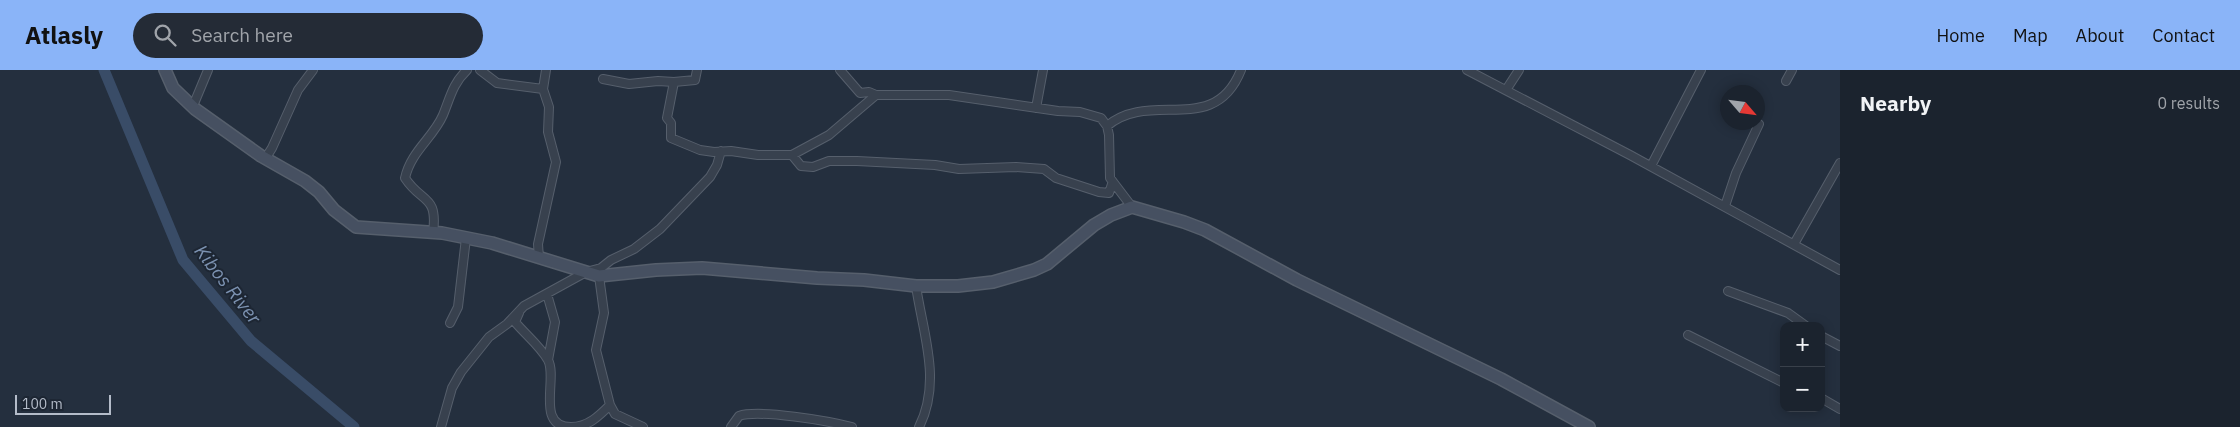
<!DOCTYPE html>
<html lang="en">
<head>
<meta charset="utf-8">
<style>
  body { margin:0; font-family:"IBM Plex Sans",sans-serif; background:#242b36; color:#f1f3f6 }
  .controls { position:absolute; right:15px; bottom:15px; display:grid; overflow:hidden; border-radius:10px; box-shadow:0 2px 12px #0003 }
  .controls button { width:45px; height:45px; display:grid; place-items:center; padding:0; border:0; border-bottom:1px solid #39404a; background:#1b232e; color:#f1f3f6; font:25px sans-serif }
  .compass { position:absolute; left:1720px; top:15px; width:45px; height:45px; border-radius:50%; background:#1b232e; box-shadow:0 2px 12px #0003; rotate:118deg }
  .scale { position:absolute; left:15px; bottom:12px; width:96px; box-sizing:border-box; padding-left:5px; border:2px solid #b4bcc9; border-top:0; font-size:14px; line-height:18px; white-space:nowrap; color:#b4bcc9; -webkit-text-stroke:4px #1d2633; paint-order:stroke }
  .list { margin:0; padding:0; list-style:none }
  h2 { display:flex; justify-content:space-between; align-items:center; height:65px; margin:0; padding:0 20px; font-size:21px }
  h2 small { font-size:16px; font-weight:400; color:#a0a4aa }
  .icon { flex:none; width:28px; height:28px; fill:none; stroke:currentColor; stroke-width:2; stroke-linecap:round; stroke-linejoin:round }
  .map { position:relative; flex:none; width:1840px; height:357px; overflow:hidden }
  header { display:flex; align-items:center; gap:30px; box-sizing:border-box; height:70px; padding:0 25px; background:#8ab4f8; color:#111 }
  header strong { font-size:24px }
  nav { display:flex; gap:28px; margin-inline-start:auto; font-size:18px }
  .search { width:350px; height:45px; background:#242b36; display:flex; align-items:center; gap:12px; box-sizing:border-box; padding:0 18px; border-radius:28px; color:#a0a4aa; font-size:19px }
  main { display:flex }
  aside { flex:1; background:#1b232e }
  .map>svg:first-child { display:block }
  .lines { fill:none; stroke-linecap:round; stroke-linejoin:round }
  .river { stroke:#394c67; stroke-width:11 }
  .street-casing { stroke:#565f6c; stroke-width:10 }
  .secondary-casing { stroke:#565f6c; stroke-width:14 }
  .street { stroke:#38414e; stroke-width:8 }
  .secondary { stroke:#465061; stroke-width:11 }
  .labels { text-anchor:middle; stroke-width:4; stroke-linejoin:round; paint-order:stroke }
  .water-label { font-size:19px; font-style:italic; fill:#7c92b1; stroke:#1d2633 }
</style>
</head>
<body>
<header>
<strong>Atlasly</strong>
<div class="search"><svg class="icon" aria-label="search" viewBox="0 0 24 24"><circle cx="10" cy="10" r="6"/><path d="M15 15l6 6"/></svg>Search here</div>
<nav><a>Home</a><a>Map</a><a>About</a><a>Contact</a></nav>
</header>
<main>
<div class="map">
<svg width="1840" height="357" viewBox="0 0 1840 357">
  <rect width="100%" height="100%" fill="#242f3e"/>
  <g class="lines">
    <!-- river -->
    <path class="river" d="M104,0l79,190 68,81 103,86"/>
    <!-- street casing -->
    <g class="street-casing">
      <path id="street" d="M480,0l17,13 46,6
        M697,0l-2,10 -21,2 -7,36 4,5v15l29,12 14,2 17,-1 27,4h34l9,11 12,1 16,-6h28l78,4 24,4 57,-2 28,2 12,9 43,14 10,1 3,-9
        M840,0l20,23 9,-1 7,3h73l109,16 22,1 21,6 6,8 2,9 1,43 22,29
        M1467,0l163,85 210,115
        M603,9l26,5 29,-3 16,1
        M1786,11l6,-11
        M1506,20l13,-20
        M193,36l15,-36
        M1036,38l7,-38
        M1107,56c44,-37 107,12 134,-56
        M792,85l37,-20 47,-40
        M265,89l7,-11 26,-58 15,-20
        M1651,96l50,-96
        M1725,136l11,-33 23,-49
        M433,163c5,-39 -11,-29 -28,-55 6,-27 28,-40 38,-63 7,-17 10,-32 24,-45
        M1794,174l46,-81
        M539,188l-1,-14 18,-82 -8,-30 1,-25 -6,-18 3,-19
        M599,206l5,37 -8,37 14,55 5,9 28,13
        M916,216c7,48 26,95 3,141
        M1728,221l60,22 18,13
        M547,224l8,28 -7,38
        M519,243l-4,9c10,12 25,24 33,38 10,18 -13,67 23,67 17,0 28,-11 39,-22
        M450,253l8,-16 8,-69
        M1688,265l96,48
        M1821,266l19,10
        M1821,328l19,11
        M441,357l11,-39 9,-16 28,-35 18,-13 17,-18 62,-34 15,-4 10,-8 23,-11 26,-20 50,-52 7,-12 4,-14
        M731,357l8,-11c20,-7 90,5 113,11"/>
    </g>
    <!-- secondary casing -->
    <g class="secondary-casing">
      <path id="secondary" d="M165,0l8,18 22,21 66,47 44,25 14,11 15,18 22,17 86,6 50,10 107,33 57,-6 46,-2 115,10 47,2 52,6h42l35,-4 41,-12 13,-6 47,-39 17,-10 21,-8 52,15 21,8 92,50 204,99 88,48"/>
    </g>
    <!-- street -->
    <use href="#street" class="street"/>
    <!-- secondary -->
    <use href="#secondary" class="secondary"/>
  </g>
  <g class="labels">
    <!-- water labels -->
    <g class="water-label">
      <text transform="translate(228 214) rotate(52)" y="7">Kibos River</text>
    </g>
  </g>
</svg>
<div class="controls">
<button>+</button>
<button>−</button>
</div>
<svg class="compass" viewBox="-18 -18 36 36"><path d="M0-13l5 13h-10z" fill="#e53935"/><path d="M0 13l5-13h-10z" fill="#a0a4aa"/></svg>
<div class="scale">100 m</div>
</div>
<aside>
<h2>Nearby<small>0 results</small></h2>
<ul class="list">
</ul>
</aside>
</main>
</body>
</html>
